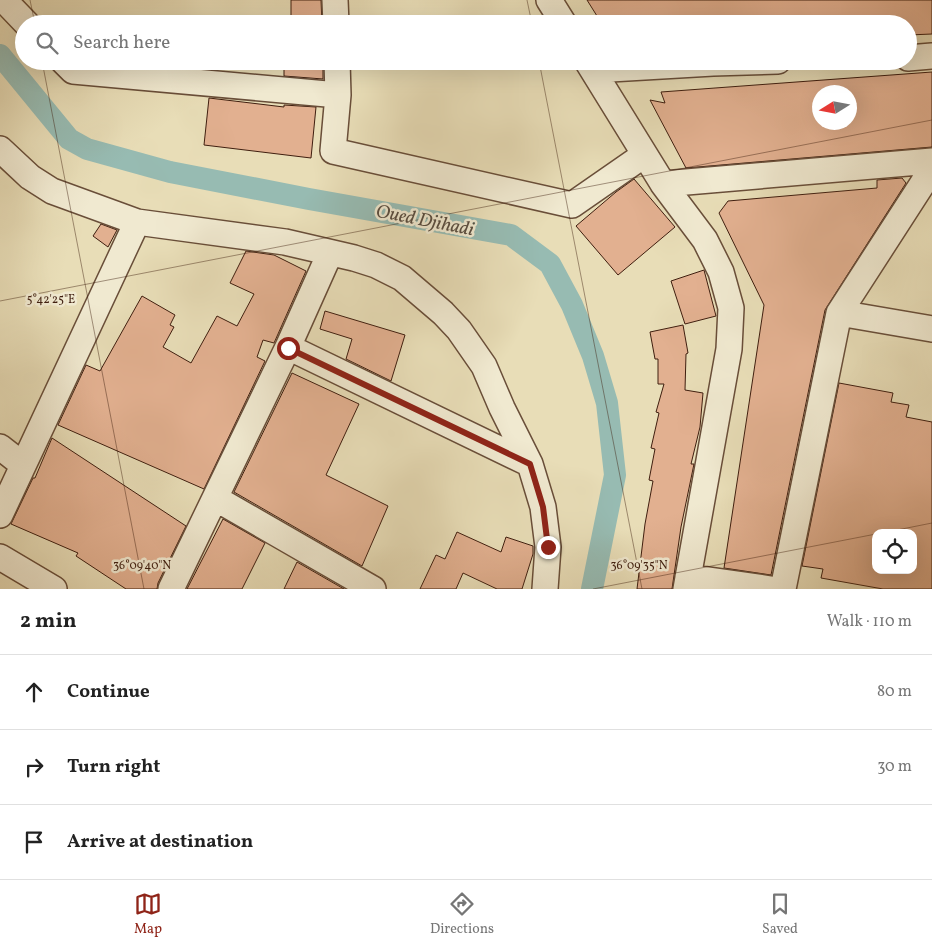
<!DOCTYPE html>
<html lang="en">
<head>
<meta charset="utf-8">
<style>
  body { margin:0; font-family:Vollkorn,serif; background:#f2f2f2; color:#222 }
  .controls { position:absolute; right:15px; bottom:15px; display:grid; overflow:hidden; border-radius:10px; box-shadow:0 5px 20px #0002 }
  .controls button { width:45px; height:45px; display:grid; place-items:center; padding:0; border:0; border-bottom:1px solid #e0e0e0; background:#fff; color:#222; font:25px sans-serif }
  .compass { position:absolute; left:812px; top:85px; width:45px; height:45px; border-radius:50%; background:#fff; box-shadow:0 5px 20px #0002; rotate:259deg }
  .stop { position:absolute; width:15px; height:15px; margin:-11px; border:4px solid #8f2418; border-radius:50%; background:#fff }
  .stop.end { background:#8f2418; border-color:#fff; box-shadow:0 1px 5px #0008 }
  .list { margin:0; padding:0; list-style:none }
  h2 { display:flex; justify-content:space-between; align-items:center; height:65px; margin:0; padding:0 20px; font-size:21px }
  h2 small { font-size:16px; font-weight:400; color:#767676 }
  .list li { display:grid; grid-template-columns:32px 1fr auto; gap:15px; align-items:center; box-sizing:border-box; height:75px; padding:0 20px; border-top:1px solid #e0e0e0 }
  .list b { display:block; font-size:19px; white-space:nowrap }
  .list em { font-size:16px; font-style:normal; color:#767676 }
  .icon { flex:none; width:28px; height:28px; fill:none; stroke:currentColor; stroke-width:2; stroke-linecap:round; stroke-linejoin:round }
  .map { position:relative; flex:none; width:932px; height:589px; overflow:hidden }
  .search { position:absolute; background:#fff; box-shadow:0 5px 20px #0002; left:15px; right:15px; top:15px; height:55px; display:flex; align-items:center; gap:12px; box-sizing:border-box; padding:0 18px; border-radius:28px; color:#767676; font-size:19px }
  .sheet { height:290px; background:#fff }
  nav { display:flex; justify-content:space-around; align-items:center; box-sizing:border-box; height:70px; border-top:1px solid #e0e0e0; background:#fff; font-size:14px; color:#767676 }
  nav a { display:grid; justify-items:center; gap:2px }
  nav .on { color:#8f2418 }
  .map>svg:first-child { display:block }
  .lines { fill:none; stroke-linecap:round; stroke-linejoin:round }
  .canal { stroke:#97bbb2; stroke-width:22 }
  .building { fill:#e2b090; stroke:#3f1e0f; fill-rule:evenodd }
  .minor-casing { stroke:#694e39; stroke-width:28 }
  .minor { stroke:#f0e9d0; stroke-width:25 }
  .route { stroke:#8f2418; stroke-width:6 }
  .ticks { fill:none; stroke:#3f1e0f; stroke-width:1; stroke-opacity:0.45 }
  .labels { text-anchor:middle; stroke-width:5; stroke-linejoin:round; paint-order:stroke }
  .water-label { font-size:19px; font-style:italic; fill:#594d40; stroke:#f0e9d0 }
  .ticks-label { font-size:12px; text-anchor:middle; fill:#3f1e0f; stroke:#f0e9d0; stroke-width:5; stroke-linejoin:round; paint-order:stroke }
</style>
</head>
<body>
<div class="map">
<svg width="932" height="589" viewBox="0 0 932 589">
  <rect width="100%" height="100%" fill="#e8ddb7"/>
  <filter id="stains"><feTurbulence type="fractalNoise" baseFrequency=".004" numOctaves="4"/><feColorMatrix values="0 0 0 0 .2 0 0 0 0 .09 0 0 0 0 .02 0 0 0 .5 -.17"/></filter>
  <radialGradient id="worn" r=".72"><stop offset=".6" stop-color="#630" stop-opacity="0"/><stop offset="1" stop-color="#630" stop-opacity=".3"/></radialGradient>
  <g class="lines">
    <!-- canal -->
    <path class="canal" d="M0,55l69,84 18,10 83,23 139,27 202,36 39,29 22,41 21,51 14,47 8,72 -23,114"/>
  </g>
  <!-- building -->
  <path class="building" d="M291,0h30l1,24h-31z
    M587,0h345v34l-24,1v-11h-306z
    M284,61h39v18l-39,-3z
    M932,72v75l-246,21 -36,-68 15,3 -4,-11zM820,92h30v30h-30z
    M209,98l75,9v-2l32,2 -5,51 -107,-13z
    M902,178l4,5 -81,127 -54,265 -47,-7 40,-263 -45,-92 9,-12 149,-13v-8z
    M634,179l41,48 -57,48 -42,-49 40,-34z
    M101,224l16,6 -9,17 -15,-11z
    M246,251l28,4 32,16 -32,72 -11,-3 -6,17 8,4 -61,128 -146,-64 28,-60 14,6 42,-75 33,19 -5,10 4,2 -11,20 28,16 26,-47 20,10 17,-32 -24,-11z
    M704,270l12,46 -31,8 -14,-43z
    M325,311l80,24 -14,46 -45,-22 6,-20 -32,-10z
    M683,325l5,28 -2,1 -1,36 18,3 -3,34 -9,37h3l-13,63 -9,62h-35l8,-65 8,-43 -4,-1 6,-31 -4,-1 8,-35 -3,-1 8,-28h-6v-25h-3l-5,-27z
    M292,373l67,31 -33,71 62,31 -26,60 -128,-74z
    M839,383l54,10 -2,9 18,3 -3,12 26,5v167h-49l-62,-11 2,-9 -21,-3zM876,533h37v37h-37z
    M52,438l134,88 -28,57 -1,6h-31l-50,-33 2,-3 -67,-29 22,-46h2z
    M223,519l42,24 -23,46h-55z
    M457,532l44,20 5,-15 27,9v8l-11,35h-25l-34,-16 -7,16h-36l16,-34 9,4z
    M297,562l47,27h-60z"/>
  <g class="lines">
    <!-- minor casing -->
    <g class="minor-casing">
      <path id="minor" d="M4,0l23,24
        M335,0l1,24
        M549,0l15,24
        M908,58l24,-2
        M63,61l10,10 265,24 -1,-34
        M587,61l76,123 42,56 16,32 10,36 -2,41 -43,240
        M593,70l120,-7 65,-2
        M338,95l-5,56 239,54 72,-50
        M0,149l30,28 22,14 85,31 148,20 69,16 22,7 26,13 41,35 16,17 25,36 18,42 28,56 13,43 5,40 -3,42
        M663,184l269,-23
        M839,313l93,16
        M288,347l242,117
        M0,447l23,18
        M215,498l158,91
        M0,515l137,-293
        M0,557l54,32
        M688,577l83,12
        M171,589l117,-242 42,-94
        M783,589l56,-276 93,-144"/>
    </g>
    <!-- minor -->
    <use href="#minor" class="minor"/>
  </g>
  <g class="lines">
    <!-- route -->
    <path class="route" d="M288,348l242,116 13,43 5,40"/>
  </g>
  <!-- ticks -->
  <path class="ticks" d="M30,0l5,24M527,0l5,24M42,61l102,528M539,61l103,528M0,301l932,-181M882,533l50,-10M593,589l283,-55"/>
  <g class="labels">
    <!-- water labels -->
    <g class="water-label">
      <text transform="translate(425 219) rotate(11)" y="7">Oued Djihadi</text>
    </g>
  </g>
  <g class="ticks-label">
    <text x="51" y="303">5°42'25"E</text>
    <text x="142" y="569">36°09'40"N</text>
    <text x="639" y="569">36°09'35"N</text>
  </g>
  <rect width="100%" height="100%" filter="url(#stains)"/>
  <rect width="100%" height="100%" fill="url(#worn)"/>
</svg>
<div class="controls">
<button><svg class="icon" aria-label="locate" viewBox="0 0 24 24"><circle cx="12" cy="12" r="6"/><path d="M12 2v4M12 18v4M2 12h4M18 12h4"/></svg></button>
</div>
<svg class="compass" viewBox="-18 -18 36 36"><path d="M0-13l5 13h-10z" fill="#e53935"/><path d="M0 13l5-13h-10z" fill="#767676"/></svg>
<div class="stop" style="left:288px;top:348px"></div>
<div class="stop end" style="left:548px;top:547px"></div>
<div class="search"><svg class="icon" aria-label="search" viewBox="0 0 24 24"><circle cx="10" cy="10" r="6"/><path d="M15 15l6 6"/></svg>Search here</div>
</div>
<section class="sheet">
<h2>2 min<small>Walk · 110 m</small></h2>
<ul class="list">
<li><svg class="icon" aria-label="ahead" viewBox="0 0 24 24"><path d="M12 20V5M6 11l6-6 6 6"/></svg><div><b>Continue</b></div><em>80 m</em></li>
<li><svg class="icon" aria-label="right" viewBox="0 0 24 24"><path d="M7 20v-9h11M14 6l5 5-5 5"/></svg><div><b>Turn right</b></div><em>30 m</em></li>
<li><svg class="icon" aria-label="arrive" viewBox="0 0 24 24"><path d="M6 21V4h12l-3 4 3 4H6"/></svg><div><b>Arrive at destination</b></div></li>
</ul>
</section>
<nav>
<a class="on"><svg class="icon" aria-label="map" viewBox="0 0 24 24"><path d="M3 6l6-2 6 2 6-2v14l-6 2-6-2-6 2zM9 4v14M15 6v14"/></svg>Map</a>
<a><svg class="icon" aria-label="directions" viewBox="0 0 24 24"><path d="M12 3l9 9-9 9-9-9zM9 14v-3h6M13 9l2 2-2 2"/></svg>Directions</a>
<a><svg class="icon" aria-label="saved" viewBox="0 0 24 24"><path d="M7 4h10v16l-5-4-5 4z"/></svg>Saved</a>
</nav>
</body>
</html>
